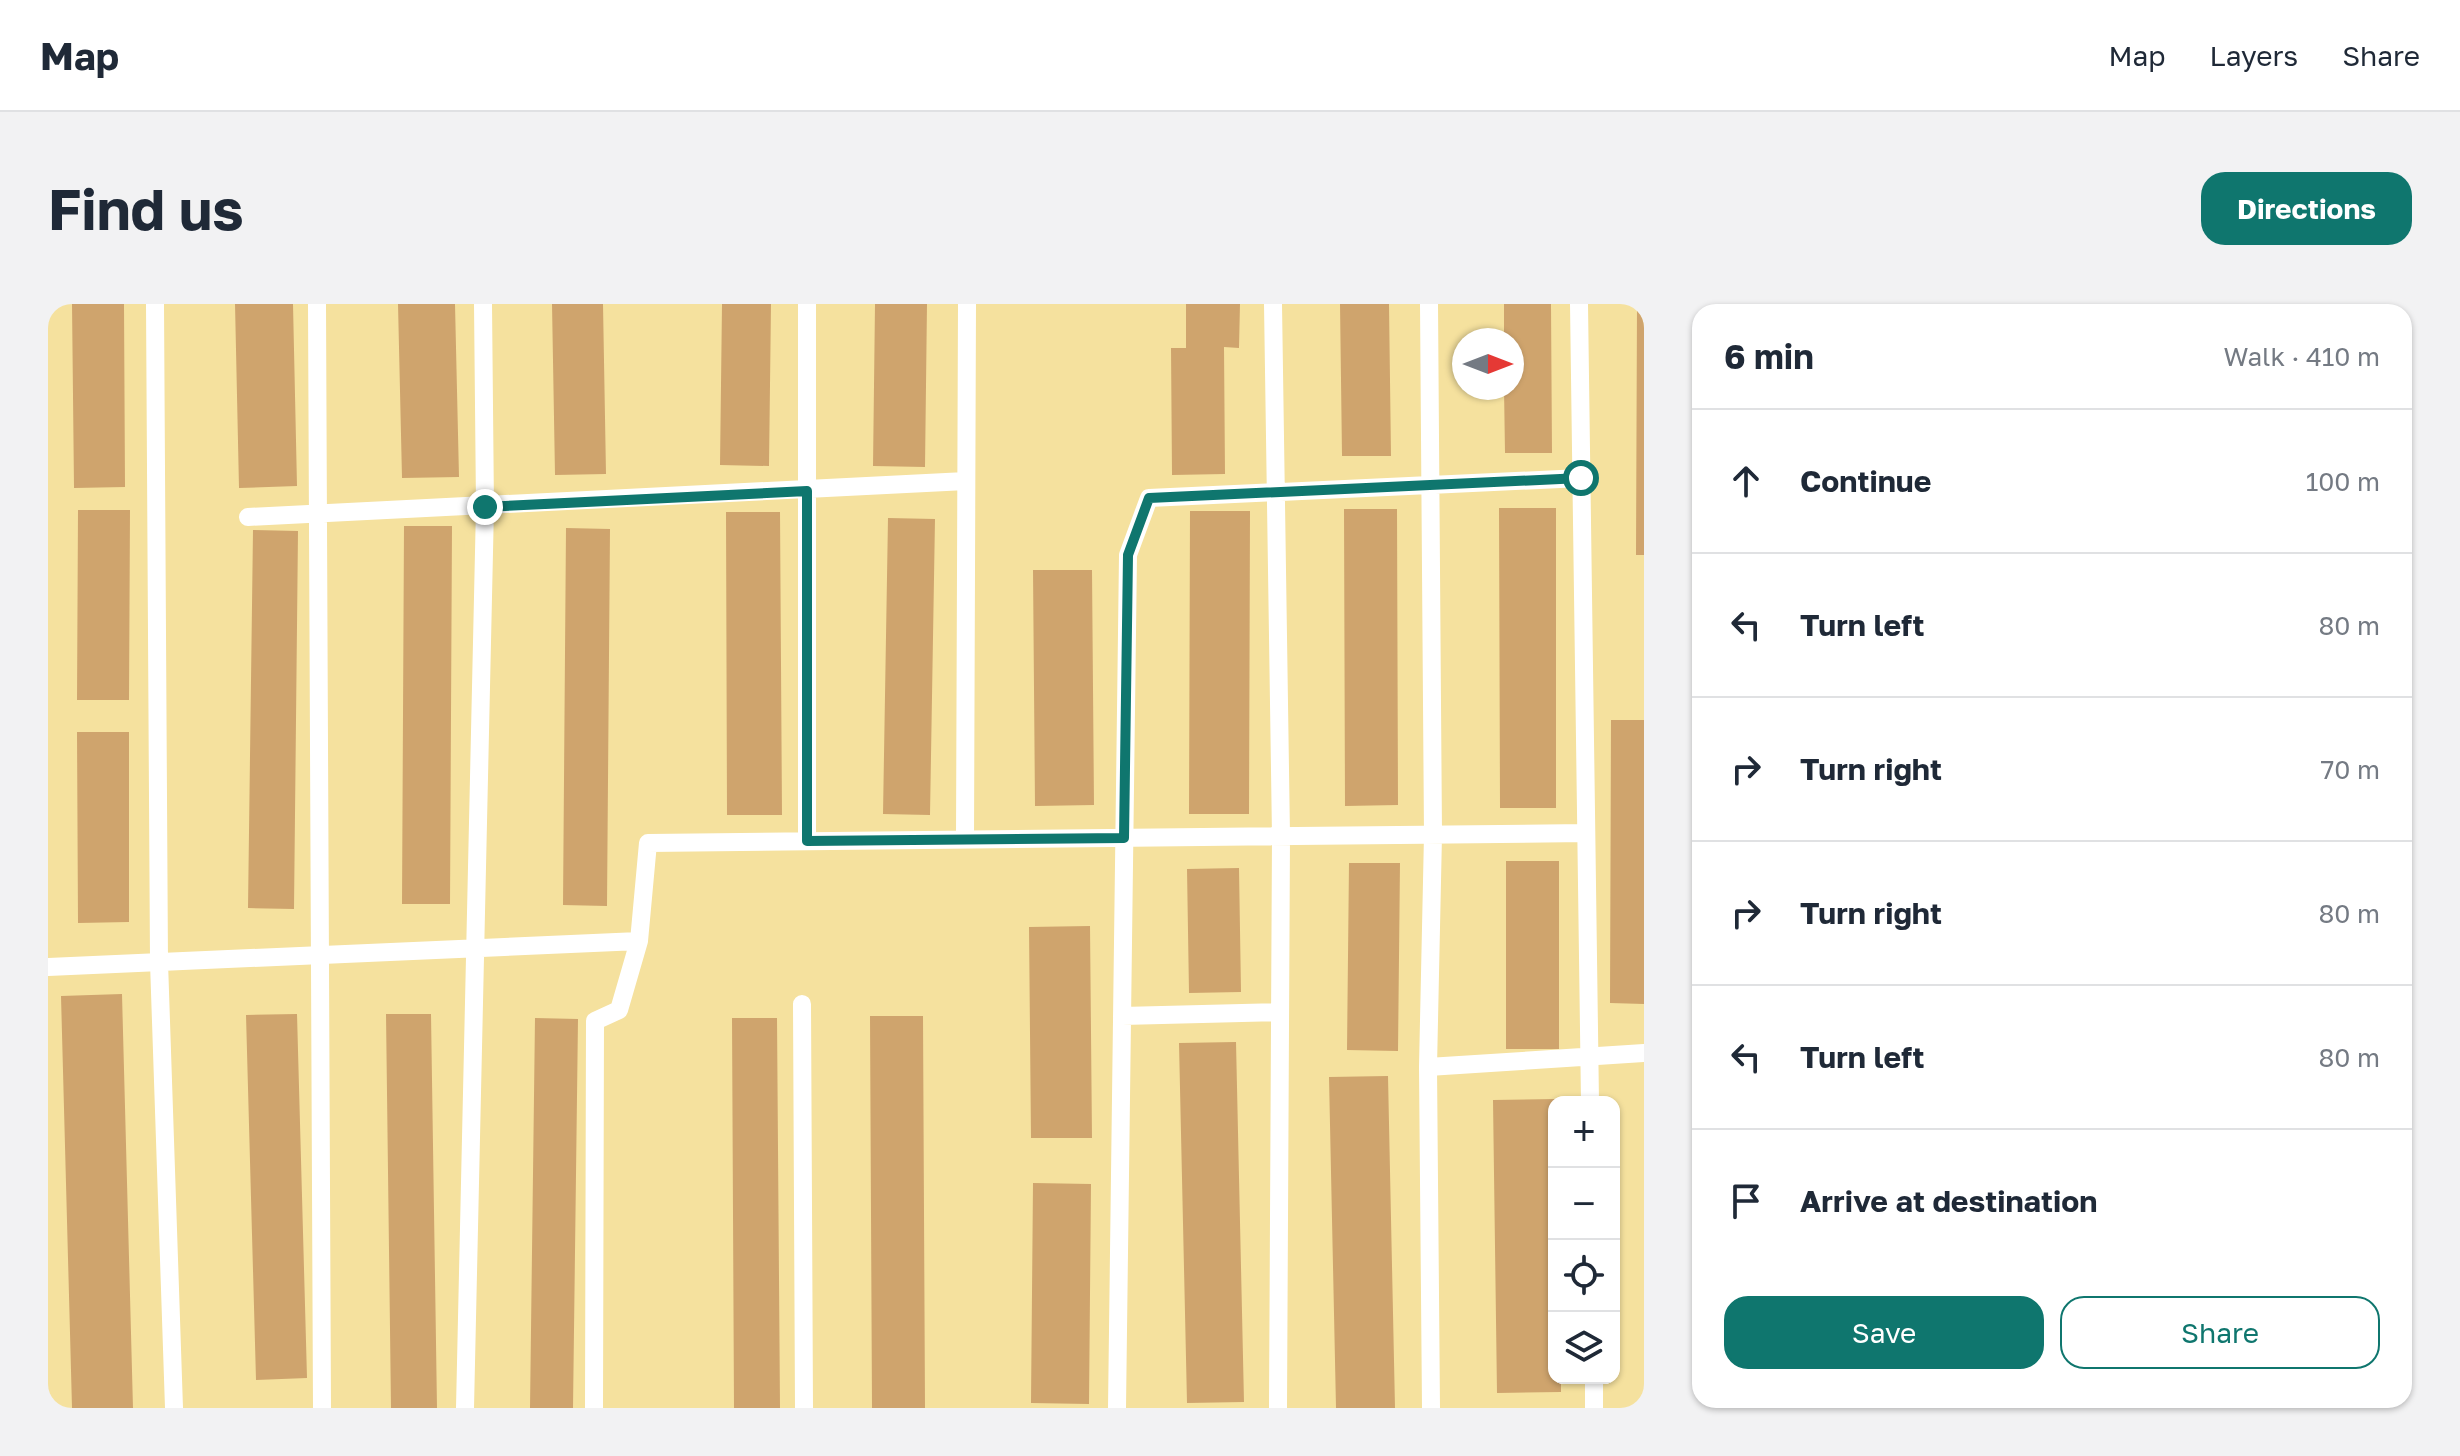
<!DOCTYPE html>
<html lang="en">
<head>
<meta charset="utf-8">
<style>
  body { margin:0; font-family:"Golos Text",sans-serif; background:#f2f2f3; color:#1f2937 }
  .controls { position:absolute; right:24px; bottom:24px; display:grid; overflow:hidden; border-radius:16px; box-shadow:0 2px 6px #0004 }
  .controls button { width:72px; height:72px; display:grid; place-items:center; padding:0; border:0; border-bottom:2px solid #e0e1e3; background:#fff; color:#1f2937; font:40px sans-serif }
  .compass { position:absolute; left:1404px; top:24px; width:72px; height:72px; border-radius:50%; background:#fff; box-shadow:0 2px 6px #0004; rotate:90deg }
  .stop { position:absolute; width:24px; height:24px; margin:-18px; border:6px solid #0f766e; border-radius:50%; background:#fff }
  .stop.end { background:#0f766e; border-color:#fff; box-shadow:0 2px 8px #0008 }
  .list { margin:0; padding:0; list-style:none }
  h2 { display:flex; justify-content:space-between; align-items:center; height:104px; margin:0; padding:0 32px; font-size:34px }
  h2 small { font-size:26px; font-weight:400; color:#747a83 }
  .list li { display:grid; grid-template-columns:52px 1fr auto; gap:24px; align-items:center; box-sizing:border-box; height:144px; padding:0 32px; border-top:2px solid #e0e1e3 }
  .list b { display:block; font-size:30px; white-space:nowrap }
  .list em { font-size:26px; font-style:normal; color:#747a83 }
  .actions { display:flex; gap:16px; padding:24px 32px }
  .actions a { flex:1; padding:18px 0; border:2px solid #0f766e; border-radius:24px; text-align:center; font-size:28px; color:#0f766e }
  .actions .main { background:#0f766e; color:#fff }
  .icon { flex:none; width:44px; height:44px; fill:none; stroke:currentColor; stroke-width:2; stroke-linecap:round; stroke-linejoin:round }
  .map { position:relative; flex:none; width:1596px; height:1104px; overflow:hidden; border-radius:24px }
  header { display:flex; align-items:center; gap:48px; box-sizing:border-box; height:112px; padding:0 40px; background:#fff; border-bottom:2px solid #e0e1e3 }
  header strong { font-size:38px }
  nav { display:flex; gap:44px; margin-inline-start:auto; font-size:28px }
  .intro { display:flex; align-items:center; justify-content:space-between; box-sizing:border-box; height:192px; padding:0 48px }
  h1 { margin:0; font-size:56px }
  .button { padding:20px 36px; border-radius:24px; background:#0f766e; color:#fff; font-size:28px; font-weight:700 }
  main { display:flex; gap:48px; padding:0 48px }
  aside { flex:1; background:#fff; border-radius:24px; box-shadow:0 2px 6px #0004 }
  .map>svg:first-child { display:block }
  .building { fill:#cfa46d }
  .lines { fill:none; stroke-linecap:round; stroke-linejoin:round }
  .lane { stroke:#fff; stroke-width:18 }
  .route { stroke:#0f766e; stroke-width:10 }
</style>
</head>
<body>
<header>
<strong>Map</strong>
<nav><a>Map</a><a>Layers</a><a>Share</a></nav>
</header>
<div class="intro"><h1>Find us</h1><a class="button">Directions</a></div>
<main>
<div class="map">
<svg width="1596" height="1104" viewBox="0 0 1596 1104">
  <rect width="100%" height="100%" fill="#f5e19e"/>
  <!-- building -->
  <path class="building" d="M24,0h52l1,183 -51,1z
    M187,0h58l4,182 -58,2z
    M350,0h57l4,173 -57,1z
    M504,0h51l3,170 -51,1z
    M674,0h49l-2,162 -49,-1z
    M827,0h52l-2,163 -52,-1z
    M1138,0h54l-1,44 -15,-1 1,127 -53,1 -1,-127h15z
    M1292,0h49l2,152h-49z
    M1456,0h47l1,149h-47l-1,-65h8v-48h-8z
    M1589,0h7v251h-8z
    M1451,204h57v300h-56z
    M1296,205h53l1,296 -53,1z
    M30,206h52l-1,190h-52z
    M1142,207h60l-1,303h-60z
    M678,208h54l2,303h-55z
    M840,214l47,1 -5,296 -47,-1z
    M356,222h48l-2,378h-48z
    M518,224l44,1 -3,377 -44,-1z
    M205,226l45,1 -4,378 -46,-1z
    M985,266h59l2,235 -59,1z
    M1563,416h33v284l-34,-1z
    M29,428h52v190l-51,1z
    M1458,557h53v188h-53z
    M1301,559h51l-2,188 -51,-1z
    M1191,564l2,124 -52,1 -2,-124z
    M1042,622l2,212h-61l-2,-211z
    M74,690l11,414h-61l-11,-412z
    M249,710l10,364 -51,2 -10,-365z
    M338,710h45l6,394h-46z
    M822,712h53l2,392h-53z
    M487,714l43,1 -5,389h-43z
    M684,714h45l3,390h-46z
    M1188,738l8,360 -57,1 -8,-360z
    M1340,772l7,332h-59l-7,-331z
    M1508,795l-2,279h7v14l-64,1 -4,-293z
    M985,879l58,1 -2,220 -58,-1z"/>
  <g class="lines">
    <!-- lane -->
    <path class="lane" d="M107,0l4,658 15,446
      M269,0l5,1104
      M759,0v537
      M1225,0l8,532 -3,572
      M1381,0l4,531 -5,232 3,341
      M1531,0l11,798
      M200,213l718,-36
      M917,535l2,-535
      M0,663l591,-26 9,-98 938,-10
      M754,700l2,404
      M1074,712l158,-4
      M1380,763l216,-14
      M1546,1074v30
      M417,1104l20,-901 -2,-203
      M546,1104l1,-387 24,-11 20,-69
      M1069,1104l11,-853 21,-57 432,-20"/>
  </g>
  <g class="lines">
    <!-- route -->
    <path class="route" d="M437,203l322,-16v350l317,-3 4,-283 21,-57 432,-20"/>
  </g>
</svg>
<div class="controls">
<button>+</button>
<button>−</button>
<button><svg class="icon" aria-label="locate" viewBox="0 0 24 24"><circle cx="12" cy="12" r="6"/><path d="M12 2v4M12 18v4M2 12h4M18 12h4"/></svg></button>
<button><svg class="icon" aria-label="layers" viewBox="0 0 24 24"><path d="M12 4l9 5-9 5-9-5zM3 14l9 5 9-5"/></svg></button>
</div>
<svg class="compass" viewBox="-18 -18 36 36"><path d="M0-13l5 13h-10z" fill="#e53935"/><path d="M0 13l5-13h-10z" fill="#747a83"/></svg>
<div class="stop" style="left:1533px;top:174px"></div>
<div class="stop end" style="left:437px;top:203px"></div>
</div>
<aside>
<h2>6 min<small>Walk · 410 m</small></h2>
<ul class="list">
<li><svg class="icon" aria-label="ahead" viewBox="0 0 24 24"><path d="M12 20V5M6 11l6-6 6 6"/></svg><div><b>Continue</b></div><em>100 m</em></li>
<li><svg class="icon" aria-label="left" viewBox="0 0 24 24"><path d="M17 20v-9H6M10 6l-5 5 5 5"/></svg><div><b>Turn left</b></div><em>80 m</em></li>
<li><svg class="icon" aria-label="right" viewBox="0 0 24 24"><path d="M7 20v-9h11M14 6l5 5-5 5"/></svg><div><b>Turn right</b></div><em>70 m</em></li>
<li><svg class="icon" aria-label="right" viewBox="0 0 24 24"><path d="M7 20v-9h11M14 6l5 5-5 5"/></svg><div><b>Turn right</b></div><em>80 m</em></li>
<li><svg class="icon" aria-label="left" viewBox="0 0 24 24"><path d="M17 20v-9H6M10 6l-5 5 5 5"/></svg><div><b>Turn left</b></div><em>80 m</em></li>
<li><svg class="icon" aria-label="arrive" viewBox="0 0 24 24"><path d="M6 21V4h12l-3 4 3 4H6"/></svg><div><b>Arrive at destination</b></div></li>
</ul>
<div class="actions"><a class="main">Save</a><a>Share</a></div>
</aside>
</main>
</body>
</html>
